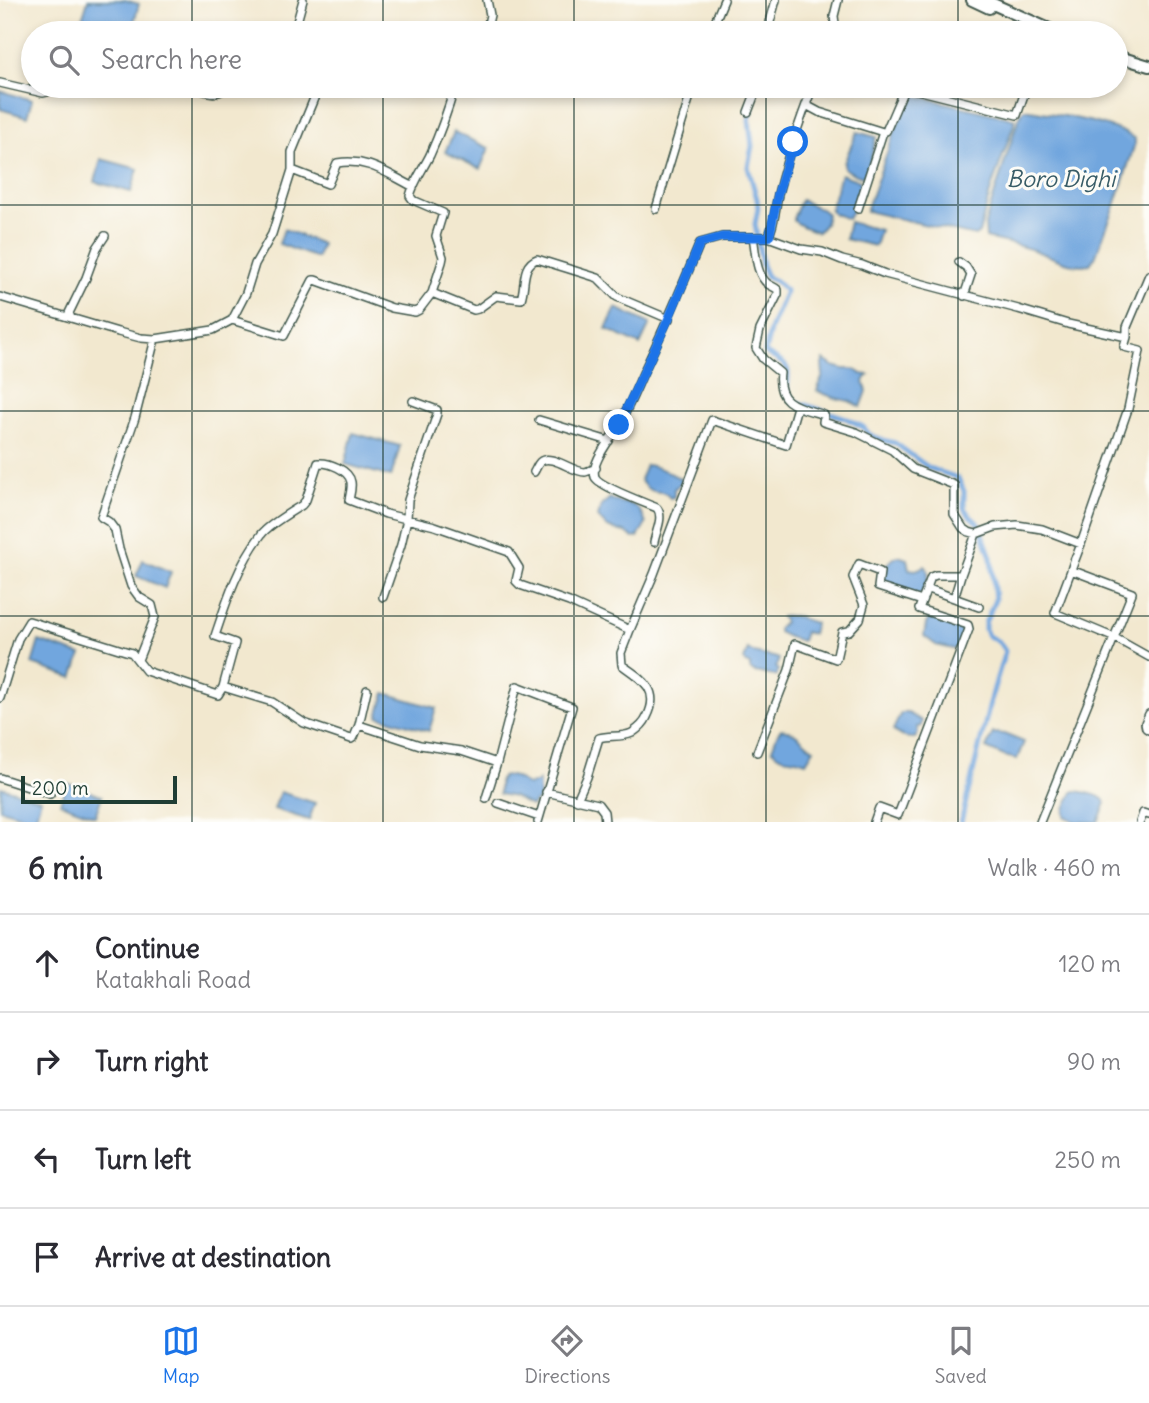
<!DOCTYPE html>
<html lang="en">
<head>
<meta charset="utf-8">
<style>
  body { margin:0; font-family:Delius,sans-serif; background:#f2f2f3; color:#2b2b33 }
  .scale { position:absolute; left:21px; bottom:18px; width:156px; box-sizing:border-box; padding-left:7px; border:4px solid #1f3d34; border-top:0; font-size:19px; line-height:24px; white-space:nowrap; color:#1f3d34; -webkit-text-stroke:5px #fdfcf7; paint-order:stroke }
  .stop { position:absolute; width:21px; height:21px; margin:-16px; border:5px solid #1a73e8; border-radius:50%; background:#fff }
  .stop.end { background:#1a73e8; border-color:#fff; box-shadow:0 2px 7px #0008 }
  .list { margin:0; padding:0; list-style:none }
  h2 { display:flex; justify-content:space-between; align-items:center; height:91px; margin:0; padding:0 28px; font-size:30px }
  h2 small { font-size:23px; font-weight:400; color:#7c7c81 }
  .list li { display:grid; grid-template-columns:46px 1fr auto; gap:21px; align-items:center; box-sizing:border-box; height:98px; padding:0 28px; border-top:2px solid #e1e1e2 }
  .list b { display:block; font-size:26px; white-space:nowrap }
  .list p { margin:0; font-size:23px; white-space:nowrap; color:#7c7c81 }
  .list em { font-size:23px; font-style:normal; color:#7c7c81 }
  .icon { flex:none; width:38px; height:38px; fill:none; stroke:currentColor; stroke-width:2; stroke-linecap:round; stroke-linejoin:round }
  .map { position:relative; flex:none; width:1149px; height:822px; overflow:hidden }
  .search { position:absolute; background:#fff; box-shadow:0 4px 10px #0003; left:21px; right:21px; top:21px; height:77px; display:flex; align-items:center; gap:18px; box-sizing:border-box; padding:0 24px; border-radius:38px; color:#7c7c81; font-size:26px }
  .sheet { height:483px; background:#fff }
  nav { display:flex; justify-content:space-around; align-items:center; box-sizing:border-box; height:98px; border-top:2px solid #e1e1e2; background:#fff; font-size:19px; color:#7c7c81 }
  nav a { display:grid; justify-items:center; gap:4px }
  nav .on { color:#1a73e8 }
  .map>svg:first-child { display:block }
  .water { fill:#71a6de; stroke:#487289; stroke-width:2 }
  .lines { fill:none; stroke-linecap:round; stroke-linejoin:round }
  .canal { stroke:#71a6de; stroke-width:5 }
  .minor-casing { stroke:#3f574b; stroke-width:10 }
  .highway-casing { stroke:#3f574b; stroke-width:14 }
  .minor { stroke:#fff; stroke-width:7 }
  .highway { stroke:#fff; stroke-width:10 }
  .route { stroke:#1a73e8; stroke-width:9 }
  .grid { fill:none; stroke:#1f3d34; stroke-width:2; stroke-opacity:0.55 }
  .labels { text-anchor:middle; stroke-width:6; stroke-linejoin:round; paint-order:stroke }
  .water-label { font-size:23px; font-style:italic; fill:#385c67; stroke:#fdfcf7 }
</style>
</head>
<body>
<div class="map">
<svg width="1149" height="822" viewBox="0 0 1149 822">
  <rect width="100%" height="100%" fill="#fdfcf7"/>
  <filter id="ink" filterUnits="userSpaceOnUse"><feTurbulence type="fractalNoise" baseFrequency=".0143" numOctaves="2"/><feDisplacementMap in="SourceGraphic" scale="14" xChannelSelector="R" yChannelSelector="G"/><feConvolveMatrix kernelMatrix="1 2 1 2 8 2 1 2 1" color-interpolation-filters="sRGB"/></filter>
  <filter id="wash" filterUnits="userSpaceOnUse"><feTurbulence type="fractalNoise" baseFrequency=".00686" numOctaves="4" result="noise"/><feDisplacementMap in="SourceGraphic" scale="28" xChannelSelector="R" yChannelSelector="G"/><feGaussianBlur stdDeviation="1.57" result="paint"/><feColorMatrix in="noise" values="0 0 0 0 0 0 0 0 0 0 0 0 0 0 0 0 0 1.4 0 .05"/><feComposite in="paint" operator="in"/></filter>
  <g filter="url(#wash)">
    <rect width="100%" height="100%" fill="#f2e8cf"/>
    <!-- water -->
    <path class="water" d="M88,0h37l14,4 -8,29 -49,-14z
      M0,91l32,9 -5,17 -27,-8z
      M912,95l102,24v5l-23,65 -12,44 -4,3 -109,-25 31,-86z
      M1024,109c28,5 89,13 111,30v4l-20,63 -20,51 -5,7c-19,4 -36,-7 -54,-13 -16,-6 -33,-9 -50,-13l-1,-14 33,-104z
      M454,132l35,16 -9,21 -35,-17z
      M857,132l19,5 -5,22 -7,18 -10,-3 -10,-6v-5z
      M101,159l37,10 -7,23 -36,-10z
      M841,174l19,7c2,13 -6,26 -12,38l-16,-6 -2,-3z
      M801,200l20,9 6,5 -2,10 -7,8 -14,-5 -10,-6v-5z
      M849,222l31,8 -5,16 -30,-7z
      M284,229l38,15 -5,14 -38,-14z
      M616,308l34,16 -10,21 -34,-16z
      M824,360l9,6 11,3h9l9,5 7,1c-7,6 -5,8 -2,16l-6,16 -12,-6 -14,-3 -18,-7 6,-16 -1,-11z
      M353,433l47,13 -9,31 -46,-13z
      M646,465c9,0 28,10 37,15l-3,4 -6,5v8l-4,1c-10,-13 -16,2 -30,-18z
      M610,498c10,8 19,2 27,10 5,4 7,11 9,16l-8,13 -5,1c-11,-13 -21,-1 -35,-21l3,-11z
      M898,556l9,3 2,10 7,1 9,-4c7,9 1,18 -3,28 -10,3 -13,-3 -21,-5 -4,-2 -8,-1 -11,-3 -17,-8 -3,-25 8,-30z
      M143,560l28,12 -6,16 -29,-12z
      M786,616h7l22,7 -3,11 -7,-2 -3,9 -14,-4 -10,-5v-4l6,-6 -3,-5z
      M936,617l30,11 -8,22 -22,-5 -12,-9 2,-12 3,-6z
      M39,641l42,14 -8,23 -41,-14z
      M748,649c9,8 20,5 31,10l-3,8 2,3 -2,6c-8,0 -15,-4 -22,-4l-4,-3v-4l-4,-2 -2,-3z
      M385,693l51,15 -7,23 -51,-15z
      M901,713h7l14,8 -1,5 -4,1 1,6 -3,5c-9,0 -16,-1 -22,-8z
      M781,729c16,1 21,13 33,20l-8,13c-3,-1 -6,-2 -10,-3 -10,-2 -17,0 -24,-10l5,-14z
      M993,733l11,1 20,8 -7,17 -13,-3 -18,-8z
      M503,776c3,0 9,0 11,1 12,6 12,12 25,4v18l-8,7 -17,-9 -15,-3v-13z
      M67,783l35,13 -7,20 -35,-13z
      M1,787l40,12 -6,20 -35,-10z
      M1075,791c11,2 26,3 31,12l-8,19h-22l-11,-6c-2,-9 5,-16 8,-24z
      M280,792l35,11 -6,17 -35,-11z"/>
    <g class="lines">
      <!-- canal -->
      <path class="canal" d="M752,109l-3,11 3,26 -4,21 9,32 1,9 -3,16 7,41 5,12 9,4 10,10 -15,36 -6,25c7,6 23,11 23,20 1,6 -1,13 -1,19l6,10 53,17 17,9 6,7 9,5 17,4 34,25 29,10 6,13v17l6,8 9,8 12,33 4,43 -10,23v7l3,6 11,6 6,9 -13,44 -31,127"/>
    </g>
  </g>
  <g filter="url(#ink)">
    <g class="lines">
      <!-- minor casing -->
      <g class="minor-casing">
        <path id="minor" d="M69,33l2,-2 8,2
          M294,33l9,-33
          M486,33l4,-18 -3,-15
          M710,33l14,-33
          M767,33l9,-33
          M832,33l3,-9 -1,-8 4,-16
          M0,83l43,10 4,-1 3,-6
          M191,86c13,5 26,12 36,0
          M806,105l13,7 64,20 3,-1 19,-44 112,28 10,-29
          M748,112l10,-26
          M292,170l36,14 9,-21c31,-5 49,10 75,23
          M656,209l37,-123
          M858,209l25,-77
          M768,237c8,-14 7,-32 11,-47 9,-36 21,-70 34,-104
          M959,262l7,5 5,8 -7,21
          M432,293l42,17 4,-1 18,-13 25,3c5,-14 0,-34 16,-40l61,19 19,19 52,22
          M0,297l118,35 23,6 14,1 58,-9 19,-10 14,-27 9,-29 17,-30 20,-64v-18l23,-56 -1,-10
          M71,318l-2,-5 17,-35 11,-30 8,-12
          M232,320l52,16 29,-56h2l77,28 23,4 4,-2 13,-17 10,-31 1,-5 -7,-21 7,-23 -30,-13 -3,-4c4,-15 13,-27 20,-41 10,-22 18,-45 25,-69
          M1127,337v-10l22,-52
          M539,420l70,21
          M534,472c2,-3 3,-7 6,-10 11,-9 32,10 45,10 4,-1 6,-2 11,-4
          M654,542c2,-11 10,-25 3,-34 -12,-5 -58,-22 -62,-31 -5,-15 18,-40 24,-53 10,-17 17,-35 25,-53 20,-42 38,-84 56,-128l22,-6h46l33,12 21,3 20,8 20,5 23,9 133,35 50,15 59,13 -3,10 16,4 -12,58 -47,135 -39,-15 -25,-4 -22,2 -19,7 -7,-2 -6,-4 -9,-14v-29l-41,-16 -21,-19 -36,-18 -33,-10 1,-7c-25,-8 -48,-10 -44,-42l-17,-14 -7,-11 4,-18 18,-36v-4c-3,-3 -7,-4 -10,-6 -13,-10 -12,-33 -15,-47
          M1081,544l-26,69 60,25 34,19
          M926,588l53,19
          M383,597l18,-52 6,-26 1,-19 29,-86v-4l-24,-9
          M954,598l7,-23
          M138,660l17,-43 -3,-12 -13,-8 -8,-11 -12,-37 -4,-19 -6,-8 -8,-5 34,-99 20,-79
          M0,698l18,-59 11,-18 103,32 14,18 72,24 5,-8
          M1149,714l-4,9 1,5 3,2
          M359,725l8,-35
          M757,752l32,-82 6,-26 41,15 6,-27 7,-1 11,-12 4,-14 -11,-28 6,-13 21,8 -2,15 44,14 9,-24 5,-2h25l15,-41
          M497,763l20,-77 55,21 -34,115
          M0,778l50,16
          M546,792l52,12 6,8 1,10
          M486,798l11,-35 -36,-12 -41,-6 -61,-20 -5,12 -3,2 -47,-16 -32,-21 -49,-15 12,-44 -20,-7c12,-36 23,-71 46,-101 6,-9 30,-23 41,-30l4,-5 12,-37c11,-1 31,7 33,19 1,6 -1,13 -2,18l37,14 49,12 74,26 10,16 -3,13 4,4 49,17 61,28 24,-56 58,-154 74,25 11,-38
          M577,800l10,-23 12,-39c11,-3 22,0 33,-5 6,-4 12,-9 15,-16 14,-27 -5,-38 -25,-52l-1,-12 9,-23
          M498,803l41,14
          M874,822l5,-14 19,7 71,-186 -1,-4 -49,-16 3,-8
          M1040,822l92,-229 -61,-23 4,-12
          M1140,822l3,-9 6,2"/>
      </g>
      <!-- highway casing -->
      <g class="highway-casing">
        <path id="highway" d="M972,0l17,8
          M984,0l74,33
          M1116,56l33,10"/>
      </g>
      <!-- minor -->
      <use href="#minor" class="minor"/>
      <!-- highway -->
      <use href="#highway" class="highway"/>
    </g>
  </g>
  <g class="lines" filter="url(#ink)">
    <!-- route -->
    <path class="route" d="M619,425l50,-107 31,-75 22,-6h46l2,-3 8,-41 15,-51"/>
  </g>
  <!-- grid -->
  <path class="grid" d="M192,0v33M383,0v33M574,0v33M766,0v33M958,0v33M192,86v736M383,86v736M574,86v736M766,86v736M958,86v736M0,205h1149M0,411h1149M0,616h1149"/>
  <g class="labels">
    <!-- water labels -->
    <g class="water-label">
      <text x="1061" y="187">Boro Dighi</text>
    </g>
  </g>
</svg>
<div class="scale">200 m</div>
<div class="stop" style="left:793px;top:142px"></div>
<div class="stop end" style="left:619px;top:425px"></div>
<div class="search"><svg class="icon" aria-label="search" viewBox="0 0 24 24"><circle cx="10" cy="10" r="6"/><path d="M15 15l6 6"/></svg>Search here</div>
</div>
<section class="sheet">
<h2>6 min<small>Walk · 460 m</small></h2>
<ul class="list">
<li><svg class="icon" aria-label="ahead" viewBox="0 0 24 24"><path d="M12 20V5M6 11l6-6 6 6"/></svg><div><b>Continue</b><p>Katakhali Road</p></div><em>120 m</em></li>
<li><svg class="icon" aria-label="right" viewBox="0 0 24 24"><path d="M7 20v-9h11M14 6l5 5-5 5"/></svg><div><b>Turn right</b></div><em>90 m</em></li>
<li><svg class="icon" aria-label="left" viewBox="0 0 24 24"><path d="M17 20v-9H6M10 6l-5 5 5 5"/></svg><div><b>Turn left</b></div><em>250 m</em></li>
<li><svg class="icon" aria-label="arrive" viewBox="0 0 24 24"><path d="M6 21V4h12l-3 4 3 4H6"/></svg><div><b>Arrive at destination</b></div></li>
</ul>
</section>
<nav>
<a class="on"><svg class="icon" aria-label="map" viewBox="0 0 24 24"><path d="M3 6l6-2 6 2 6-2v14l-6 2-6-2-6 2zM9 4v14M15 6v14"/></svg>Map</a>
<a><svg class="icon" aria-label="directions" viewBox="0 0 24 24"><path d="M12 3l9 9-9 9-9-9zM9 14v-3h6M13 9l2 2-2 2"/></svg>Directions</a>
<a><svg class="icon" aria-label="saved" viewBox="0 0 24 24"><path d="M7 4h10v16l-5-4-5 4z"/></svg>Saved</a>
</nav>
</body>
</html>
